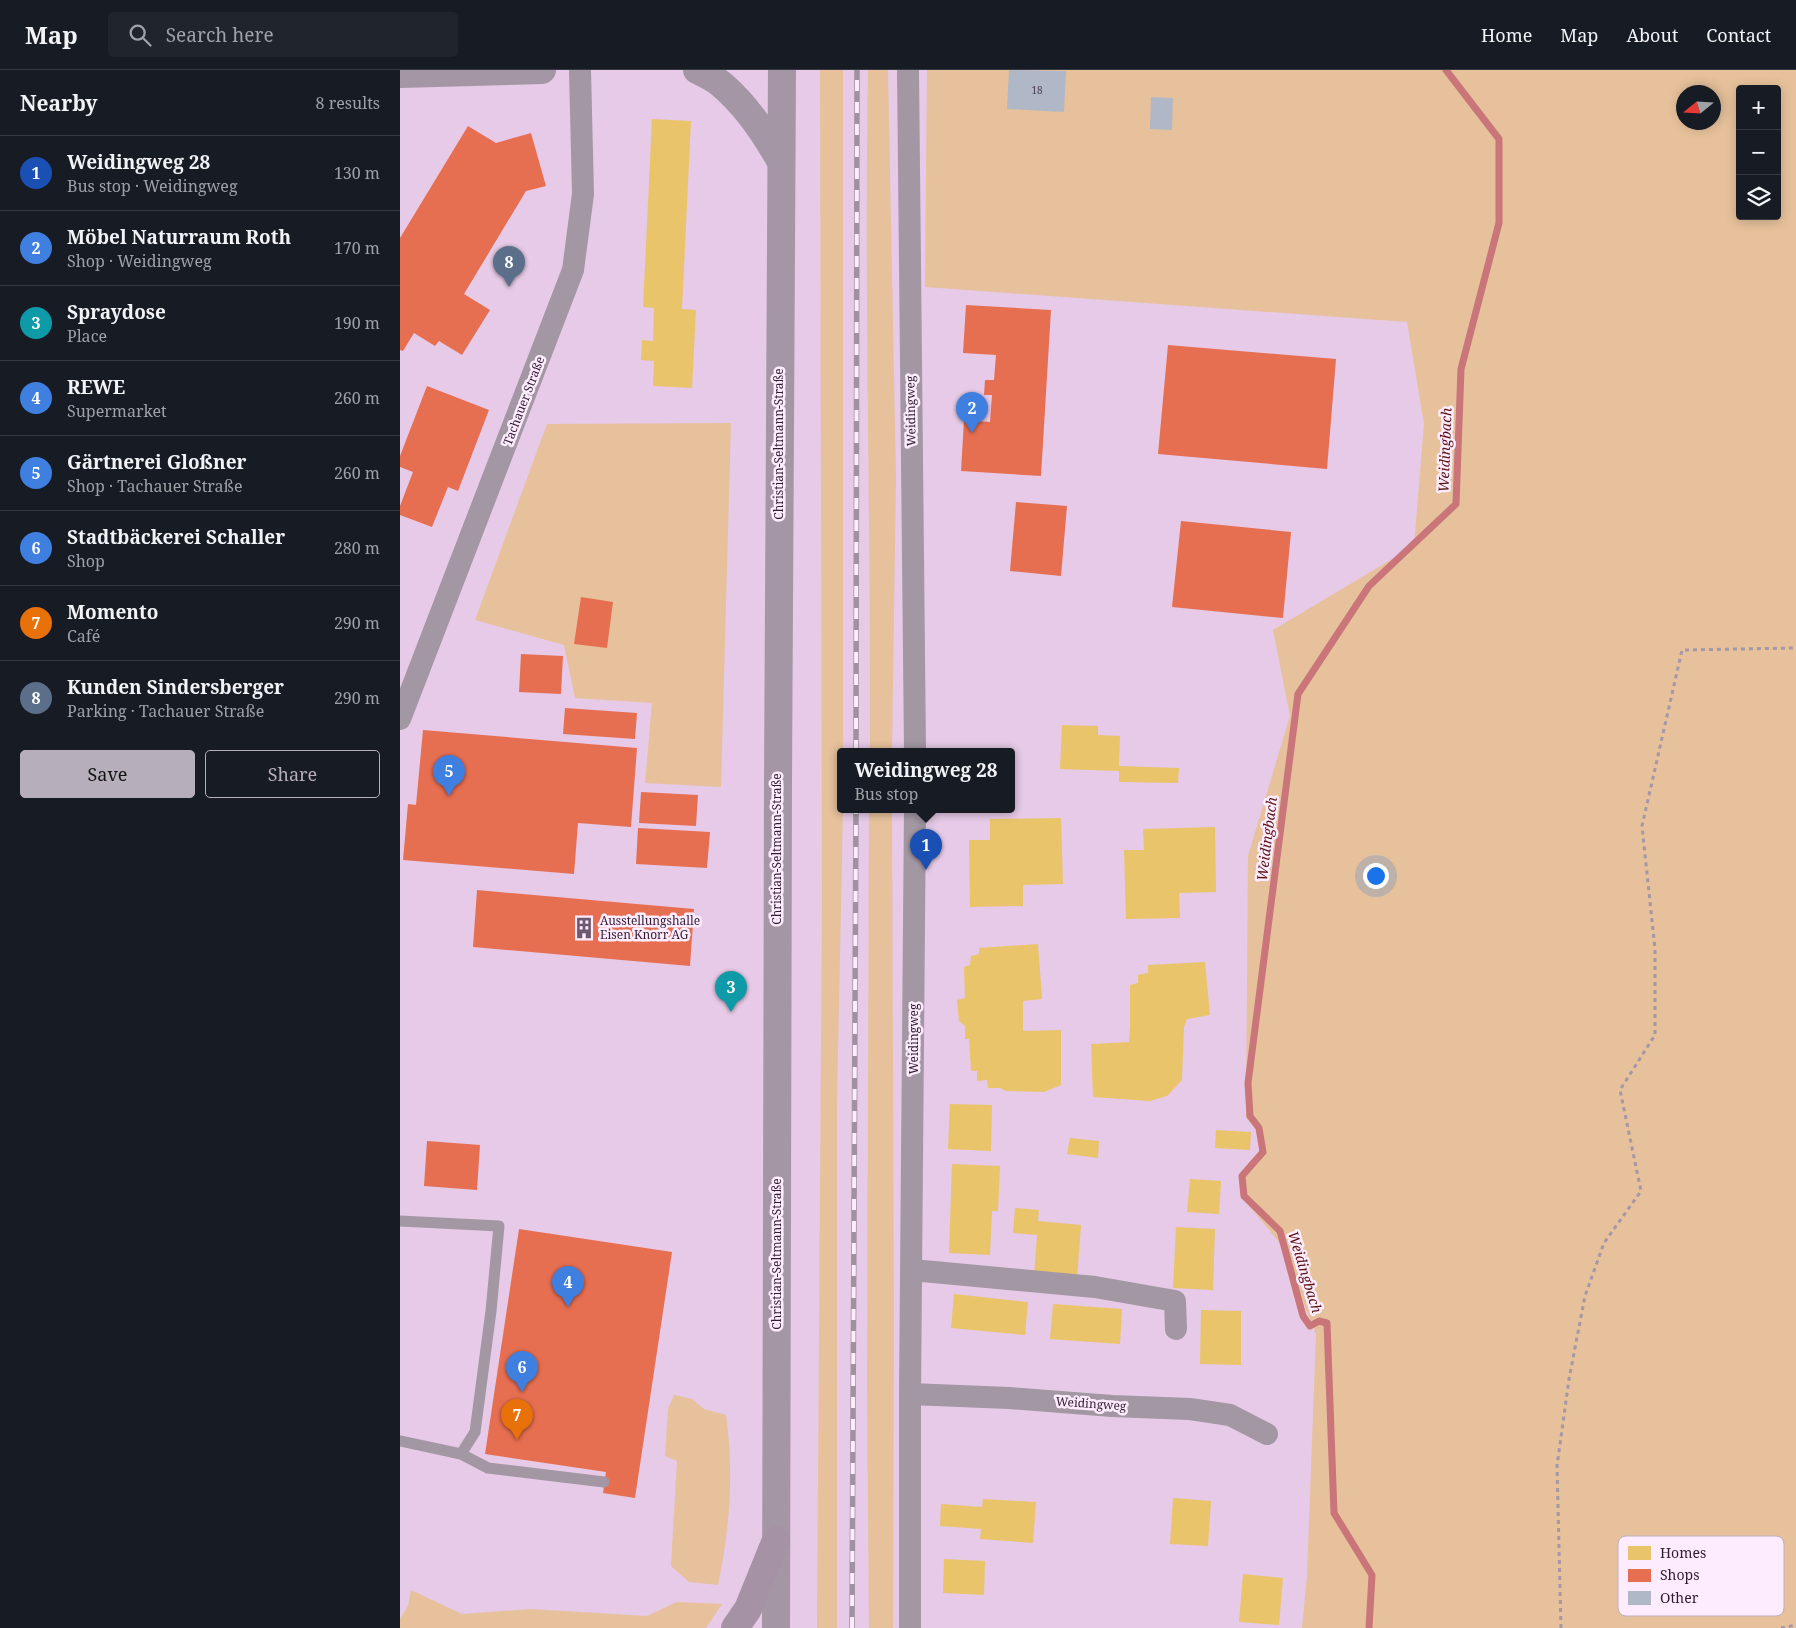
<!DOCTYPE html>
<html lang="en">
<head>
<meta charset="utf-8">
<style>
  body { margin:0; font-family:"Noto Serif",serif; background:#20242c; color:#f1f3f6 }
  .controls { position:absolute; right:15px; top:15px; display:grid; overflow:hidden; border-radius:5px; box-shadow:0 2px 12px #0003 }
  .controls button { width:45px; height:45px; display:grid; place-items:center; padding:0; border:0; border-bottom:1px solid #363941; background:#171b24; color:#f1f3f6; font:25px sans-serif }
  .compass { position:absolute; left:1276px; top:15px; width:45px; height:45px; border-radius:50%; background:#171b24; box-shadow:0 2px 12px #0003; rotate:252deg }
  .you { position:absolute; left:975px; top:805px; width:18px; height:18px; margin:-12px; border:4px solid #fff; border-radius:50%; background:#1a73e8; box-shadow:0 0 0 8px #1a73e833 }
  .badge { display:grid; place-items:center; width:32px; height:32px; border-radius:50%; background:#b6aeba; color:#fff; font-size:16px; font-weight:700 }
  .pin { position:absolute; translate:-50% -41px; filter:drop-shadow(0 1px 2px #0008) }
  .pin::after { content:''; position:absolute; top:26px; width:18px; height:15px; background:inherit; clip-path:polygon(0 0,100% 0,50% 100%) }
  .popup { position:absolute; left:437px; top:678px; width:178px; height:65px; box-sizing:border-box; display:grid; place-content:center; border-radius:5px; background:#171b24; filter:drop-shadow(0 1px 4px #0005); font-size:16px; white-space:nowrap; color:#9ea1a6 }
  .popup b { font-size:19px; color:#f1f3f6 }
  .popup::after { content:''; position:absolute; left:50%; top:100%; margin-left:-10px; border:10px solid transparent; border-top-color:#171b24 }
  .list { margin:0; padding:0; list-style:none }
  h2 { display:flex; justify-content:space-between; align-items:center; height:65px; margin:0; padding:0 20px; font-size:21px }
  h2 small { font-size:16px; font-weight:400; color:#9ea1a6 }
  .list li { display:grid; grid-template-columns:32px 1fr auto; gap:15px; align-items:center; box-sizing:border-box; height:75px; padding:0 20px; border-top:1px solid #363941 }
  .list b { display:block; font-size:19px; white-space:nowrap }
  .list p { margin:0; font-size:16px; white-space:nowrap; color:#9ea1a6 }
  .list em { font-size:16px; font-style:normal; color:#9ea1a6 }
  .actions { display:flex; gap:10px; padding:15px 20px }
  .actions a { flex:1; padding:11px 0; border:1px solid #b6aeba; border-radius:5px; text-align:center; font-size:18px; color:#b6aeba }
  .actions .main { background:#b6aeba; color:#111 }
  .icon { flex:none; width:28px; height:28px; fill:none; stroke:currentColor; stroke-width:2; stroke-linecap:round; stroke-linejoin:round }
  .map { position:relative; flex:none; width:1396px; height:1558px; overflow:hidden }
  header { display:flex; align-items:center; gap:30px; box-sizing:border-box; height:70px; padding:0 25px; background:#171b24; border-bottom:1px solid #363941 }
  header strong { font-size:24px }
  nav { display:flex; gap:28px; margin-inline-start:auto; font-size:18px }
  .search { width:350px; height:45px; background:#20242c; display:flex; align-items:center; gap:12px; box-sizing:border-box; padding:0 18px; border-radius:5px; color:#9ea1a6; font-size:19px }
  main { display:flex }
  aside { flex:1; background:#171b24 }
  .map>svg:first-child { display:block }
  .green { fill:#e6c19b; fill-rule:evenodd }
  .homes { fill:#e9c46a }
  .shops { fill:#e76f51 }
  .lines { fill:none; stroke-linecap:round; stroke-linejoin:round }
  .stream { stroke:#c9757a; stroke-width:7 }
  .building { fill:#b0b7c6 }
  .path { stroke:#a597a6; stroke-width:3; stroke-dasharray:4 4; stroke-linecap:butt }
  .lane { stroke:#a297a3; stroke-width:11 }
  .street { stroke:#a297a3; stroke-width:22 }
  .secondary { stroke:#a596a5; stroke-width:28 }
  .highway { stroke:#a593a5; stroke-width:28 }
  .rail-casing { stroke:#9f92a0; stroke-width:5.5 }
  .rail { stroke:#fdecfd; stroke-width:4; stroke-dasharray:11; stroke-linecap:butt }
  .labels { text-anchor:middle; stroke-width:5; stroke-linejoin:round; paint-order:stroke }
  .number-label { font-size:10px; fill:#4f4356 }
  .street-label { font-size:12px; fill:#2f1c30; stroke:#fdecfd }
  .poi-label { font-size:12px; fill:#2f1c30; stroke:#fdecfd; text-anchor:start }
  .water-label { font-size:14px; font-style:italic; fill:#5a1213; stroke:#fdecfd }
  .key { fill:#fdecfd; stroke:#bfaec0; stroke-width:1 }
  .key-label { font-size:14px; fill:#2f1c30 }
</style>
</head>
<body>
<header>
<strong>Map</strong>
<div class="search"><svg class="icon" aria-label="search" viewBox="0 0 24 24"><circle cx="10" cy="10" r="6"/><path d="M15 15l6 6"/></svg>Search here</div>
<nav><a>Home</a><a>Map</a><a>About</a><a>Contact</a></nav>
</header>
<main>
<aside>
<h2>Nearby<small>8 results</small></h2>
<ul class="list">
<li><span class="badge" style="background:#1a4fb4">1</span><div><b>Weidingweg 28</b><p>Bus stop · Weidingweg</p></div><em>130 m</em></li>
<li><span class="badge" style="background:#3f7fe0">2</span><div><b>Möbel Naturraum Roth</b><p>Shop · Weidingweg</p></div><em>170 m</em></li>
<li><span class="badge" style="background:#0f9aa8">3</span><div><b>Spraydose</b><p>Place</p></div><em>190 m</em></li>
<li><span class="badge" style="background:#3f7fe0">4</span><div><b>REWE</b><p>Supermarket</p></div><em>260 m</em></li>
<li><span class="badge" style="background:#3f7fe0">5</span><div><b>Gärtnerei Gloßner</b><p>Shop · Tachauer Straße</p></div><em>260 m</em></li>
<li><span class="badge" style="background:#3f7fe0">6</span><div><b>Stadtbäckerei Schaller</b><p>Shop</p></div><em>280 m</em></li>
<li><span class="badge" style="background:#e8710a">7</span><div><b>Momento</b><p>Café</p></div><em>290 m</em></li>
<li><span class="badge" style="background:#5c6f8a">8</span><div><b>Kunden Sindersberger</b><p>Parking · Tachauer Straße</p></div><em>290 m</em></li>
</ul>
<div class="actions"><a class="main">Save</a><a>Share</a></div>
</aside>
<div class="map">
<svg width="1396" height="1558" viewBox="0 0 1396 1558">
  <rect width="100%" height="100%" fill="#e6cae7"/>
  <!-- green -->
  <path class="green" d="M420,0h23v681h-2v58h2l-6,293v526h-20l5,-725z
    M468,0h20l8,407 -4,274h-22c1,-227 -6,-454 -2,-681z
    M527,0h869v1558h-494l5,-52 9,-242 -37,-92 -39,-47 -1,-21 21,-24 -3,-20 -11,-12 2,-262 42,-140 -17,-86 141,-84 10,-122 -17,-102 -482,-35zM1340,19h37v127h-37zM1284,22h30v30h-30z
    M331,353l-10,364 -76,-4 7,-80 -77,-5 -11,-53 -89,-25 72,-196z
    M469,739h23l2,517 -1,302h-24l-2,-242z
    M274,1325l18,4 12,10 22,6c8,57 4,114 -8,170l-29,-3 -18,-16 6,-105 -12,-5 3,-47z
    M11,1520l51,24 69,-5 116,7 30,-14 45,2 -16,24h-306v-9l8,-13z"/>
  <!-- homes -->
  <path class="homes" d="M252,49l39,2 -9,188 14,1 -4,78 -39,-2 1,-25 -13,-1 1,-20 11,1 1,-33 -11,-1z
    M662,655l36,1v9l22,1 -1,30 60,2 -1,15 -59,-1v-11l-59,-2z
    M661,748l2,66 -40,1v21l-53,1 -1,-67h21v-21z
    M815,757l1,65 -37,1 1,25 -54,1 -2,-69h20l-1,-21z
    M638,874l4,55 -19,2v30l38,-1v55l-17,7 -38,-1 -6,-3h-12l-1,-8 -10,1v-10h-6l-2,-32h-4v-13l-6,-5 -2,-21 8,-2 -1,-31 6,-2 1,-9 8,-2v-6z
    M805,892l5,53 -23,4 -3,8 -2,53 -15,16 -17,5 -57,-4 -2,-53 38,-2 1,-15v-42l8,-2v-8l10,-2v-8z
    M550,1034l42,1 -1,46 -43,-2z
    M816,1060l35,2 -1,18 -35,-2z
    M670,1068l29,3 -1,17 -31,-4z
    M552,1094l48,2 -2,45h-6l-2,44 -41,-2z
    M790,1109l31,2 -2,33 -32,-2z
    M615,1138l24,2 -1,11 43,4 -4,54 -43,-3 3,-41 -24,-2z
    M776,1157l39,2 -2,61 -40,-2z
    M554,1224l74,8 -3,33 -74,-7z
    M653,1234l69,5 -2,35 -70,-5z
    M801,1240l40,1v54l-41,-1z
    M773,1428l38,3 -3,45 -38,-2z
    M583,1429l53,3 -3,41 -53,-4 1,-10 -41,-3 1,-22 41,3z
    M544,1489l41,2 -1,34 -41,-2z
    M843,1504l40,4 -4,47 -40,-3z"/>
  <!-- shops -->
  <path class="shops" d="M68,56l28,17 35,-10 15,53 -20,5 -62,103 26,16 -28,45 -23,-14 -4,5 -21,-13 -11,18 -3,-1v-112z
    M566,235l85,5 -10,166 -80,-5 3,-51 26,2 2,-27h-8l1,-15h9l2,-25 -33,-2z
    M768,275l168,14 -9,110 -169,-15z
    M27,316l62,24 -31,81 -10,-4 -16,40 -32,-12v-9l13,-34 -13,-5v-11z
    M616,432l51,4 -6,70 -51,-5z
    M781,451l110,11 -8,86 -111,-11z
    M181,527l32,5 -6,46 -33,-4z
    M121,584l42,2 -2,38 -42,-2z
    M165,638l72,5 -2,26 -72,-5z
    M23,660l214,18 -6,79 -53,-4 -4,51 -171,-14 5,-56 8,1z
    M241,722l57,3 -2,31 -57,-3z
    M238,758l72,4 -3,36 -71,-4z
    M77,820l217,19 -4,57 -217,-19z
    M27,1071l53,4 -3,45 -53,-4z
    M119,1159l153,23 -37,246 -32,-5 3,-21 -121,-18z"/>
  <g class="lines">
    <!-- stream -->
    <path class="stream" d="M969,1558l3,-53 -38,-62 -7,-190 -8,-2 -9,5 -7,-10 -23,-85 -36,-35 -2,-20 21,-24 -4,-24 -9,-12 -2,-33 50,-389 71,-108 87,-82 5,-135 38,-146v-84l-53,-69"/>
  </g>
  <!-- building -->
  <path class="building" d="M609,0l57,1 -2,41 -57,-3z
    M751,27l22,1 -1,32 -22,-1z"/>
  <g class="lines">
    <!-- path -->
    <path class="path" d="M1161,1558l-4,-162 12,-87 16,-83 19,-53 37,-52 -21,-101 35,-55v-86l-13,-123 40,-176 114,-2
      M1381,1558l15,-3"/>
    <!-- lane -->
    <path class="lane" d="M0,1151l99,5 -8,85 -16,121 -14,22 -61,-13
      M61,1384l27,14 116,14"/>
    <!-- street -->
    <path class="street" d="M508,0l7,681
      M0,649l173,-449 10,-76 -3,-124
      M512,1200l183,17 80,14 1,28
      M510,1324l99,4 103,8 78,3 40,6 37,19
      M510,1558v-234l5,-585"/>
    <!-- secondary -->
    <path class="secondary" d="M297,0c8,4 17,8 24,14 25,21 44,49 60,78
      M0,4l142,-4
      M376,1558l2,-847 4,-711"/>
    <!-- highway -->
    <path class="highway" d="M335,1558l13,-19 28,-69"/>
    <!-- rail casing -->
    <g class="rail-casing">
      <path id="rail" d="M456,681l1,-681
        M452,1558l4,-819"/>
    </g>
    <!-- rail -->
    <use href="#rail" class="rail"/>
  </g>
  <!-- icons -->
  <defs>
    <g id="building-bare" transform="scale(1.725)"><path d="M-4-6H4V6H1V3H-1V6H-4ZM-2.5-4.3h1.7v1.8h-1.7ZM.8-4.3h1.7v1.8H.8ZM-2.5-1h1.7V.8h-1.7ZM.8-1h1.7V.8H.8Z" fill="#6f5970" stroke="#fdecfd" stroke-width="2.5" paint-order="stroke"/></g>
  </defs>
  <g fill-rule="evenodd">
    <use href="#building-bare" x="184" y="858"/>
  </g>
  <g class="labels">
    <!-- number labels -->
    <g class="number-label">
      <text x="637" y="24">18</text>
    </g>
    <!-- street labels -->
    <g class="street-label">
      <text transform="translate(124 331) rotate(-69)" y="4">Tachauer Straße</text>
      <text transform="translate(511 341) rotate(-91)" y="4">Weidingweg</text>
      <text transform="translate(379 374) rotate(-90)" y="4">Christian-Seltmann-Straße</text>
      <text transform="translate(377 779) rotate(-90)" y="4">Christian-Seltmann-Straße</text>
      <text transform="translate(514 969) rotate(-90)" y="4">Weidingweg</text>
      <text transform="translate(377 1184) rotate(-90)" y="4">Christian-Seltmann-Straße</text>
      <text transform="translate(691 1334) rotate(4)" y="4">Weidingweg</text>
    </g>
    <!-- poi labels -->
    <g class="poi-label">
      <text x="200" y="855">Ausstellungshalle<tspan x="200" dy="14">Eisen Knorr AG</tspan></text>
    </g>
    <!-- water labels -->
    <g class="water-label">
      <text transform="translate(1045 380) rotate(-88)" y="5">Weidingbach</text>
      <text transform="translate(867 769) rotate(-83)" y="5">Weidingbach</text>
      <text transform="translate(905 1202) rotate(73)" y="5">Weidingbach</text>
    </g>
  </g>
  <!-- legend -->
  <rect x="1218" y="1466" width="166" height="80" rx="8" class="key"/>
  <rect x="1228" y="1476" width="23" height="14" fill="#e9c46a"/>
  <rect x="1228" y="1499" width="23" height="13" fill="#e76f51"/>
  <rect x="1228" y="1521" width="23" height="14" fill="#b0b7c6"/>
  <g class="key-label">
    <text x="1260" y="1488">Homes</text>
    <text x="1260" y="1510">Shops</text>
    <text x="1260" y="1533">Other</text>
  </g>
</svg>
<div class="controls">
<button>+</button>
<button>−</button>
<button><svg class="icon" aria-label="layers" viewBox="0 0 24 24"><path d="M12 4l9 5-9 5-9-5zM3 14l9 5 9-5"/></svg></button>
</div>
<svg class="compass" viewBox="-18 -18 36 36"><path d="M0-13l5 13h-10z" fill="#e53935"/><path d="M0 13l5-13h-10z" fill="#9ea1a6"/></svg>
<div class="you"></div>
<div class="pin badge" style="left:526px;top:800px;background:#1a4fb4">1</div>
<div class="popup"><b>Weidingweg 28</b>Bus stop</div>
<div class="pin badge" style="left:572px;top:363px;background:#3f7fe0">2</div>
<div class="pin badge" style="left:331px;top:942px;background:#0f9aa8">3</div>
<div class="pin badge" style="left:168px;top:1237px;background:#3f7fe0">4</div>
<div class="pin badge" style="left:49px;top:726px;background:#3f7fe0">5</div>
<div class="pin badge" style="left:122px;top:1322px;background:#3f7fe0">6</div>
<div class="pin badge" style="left:117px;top:1370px;background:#e8710a">7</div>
<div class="pin badge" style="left:109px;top:217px;background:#5c6f8a">8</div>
</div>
</main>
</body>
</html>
